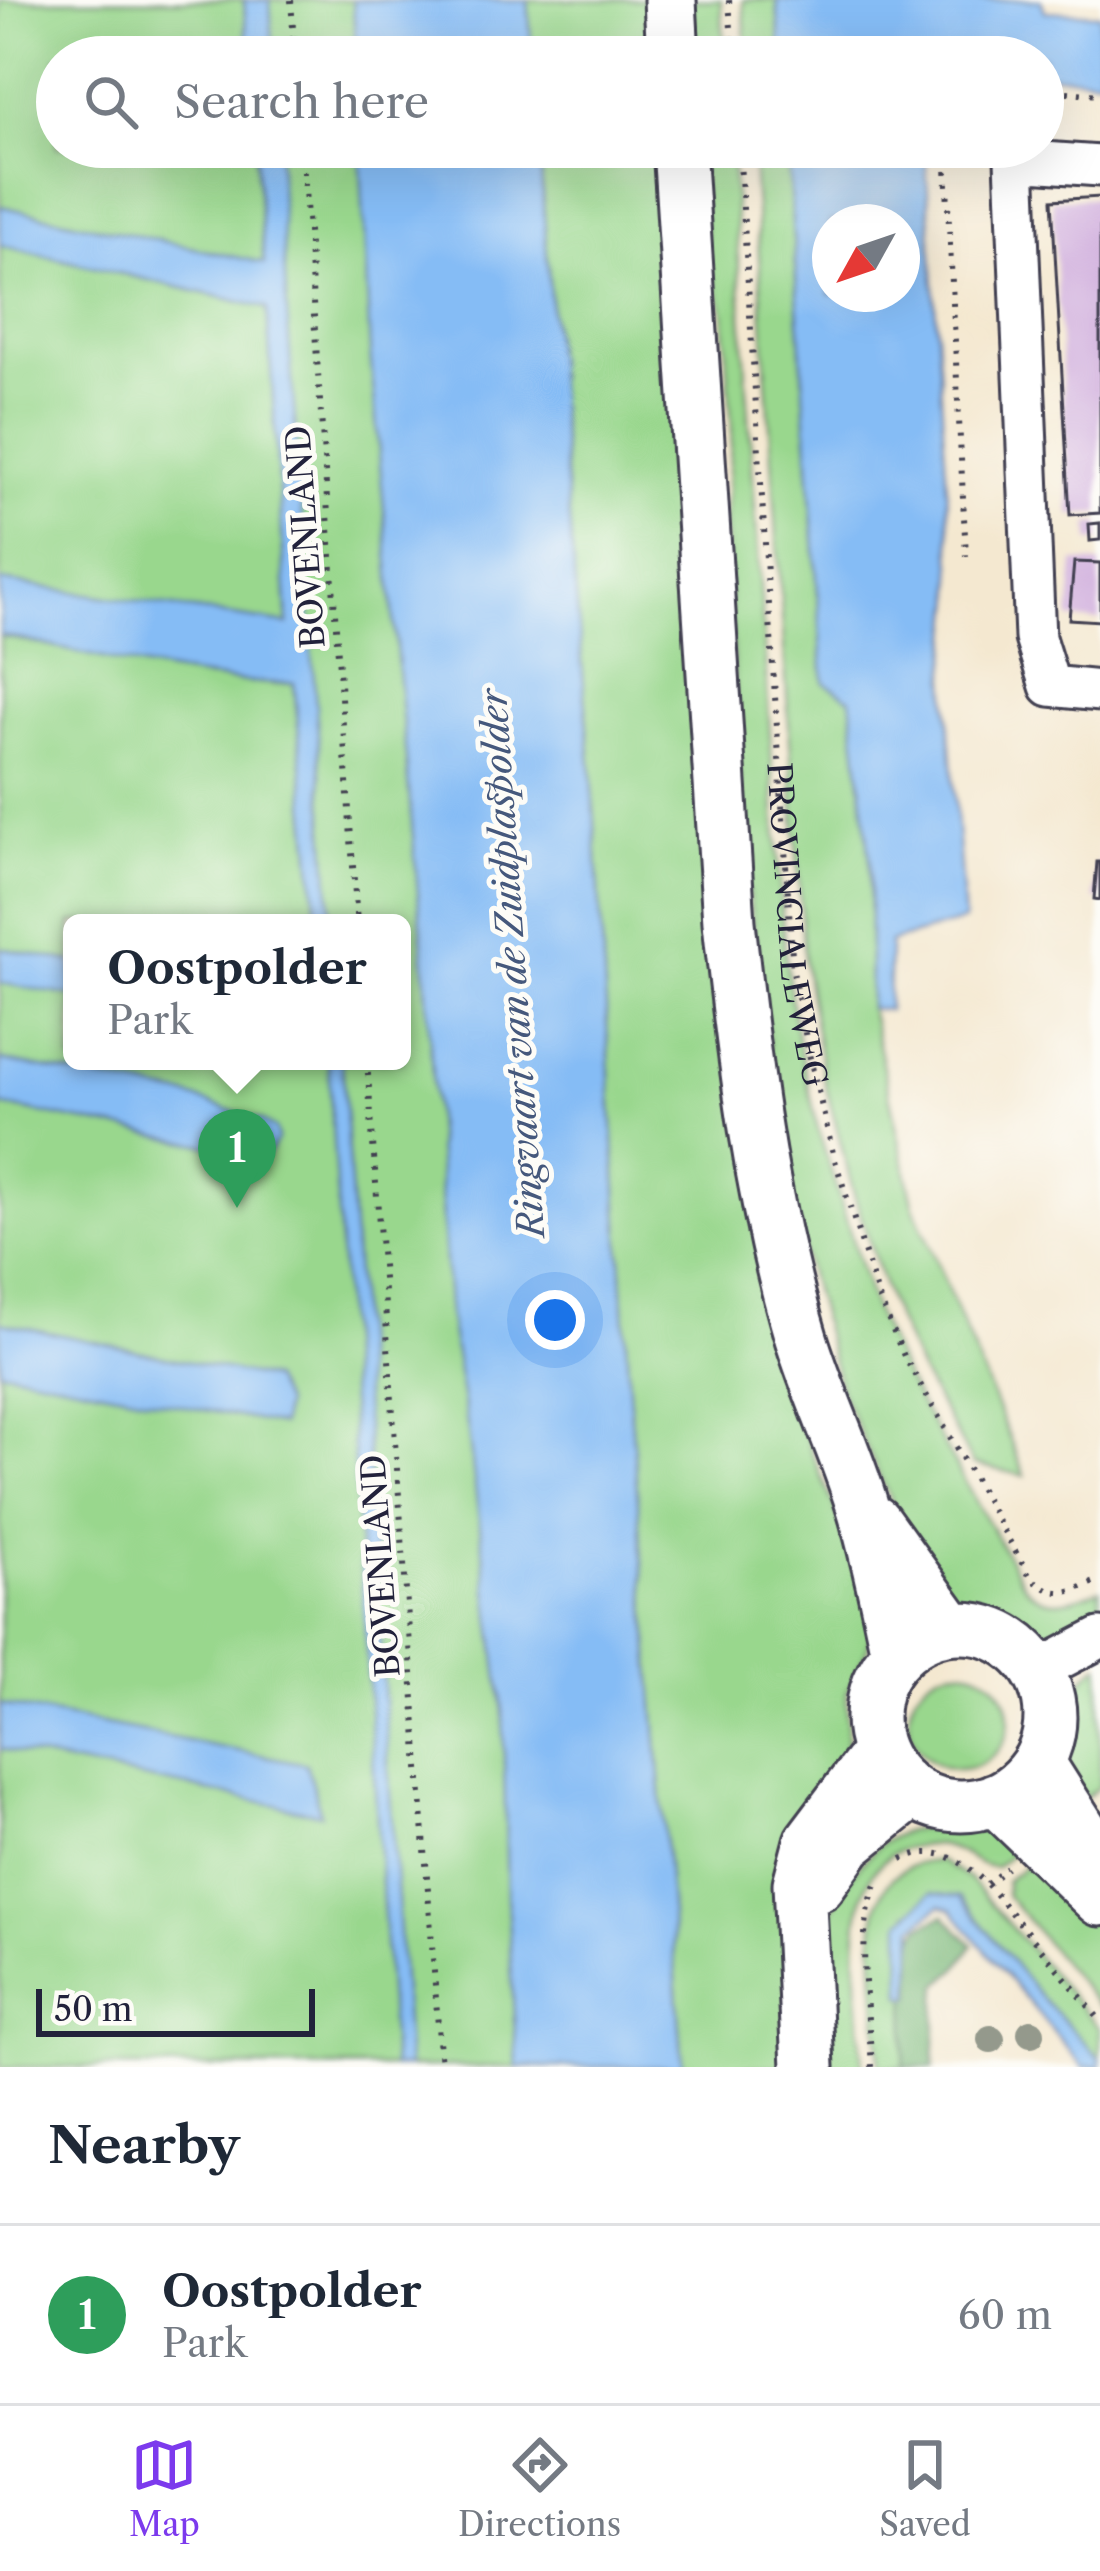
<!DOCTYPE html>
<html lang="en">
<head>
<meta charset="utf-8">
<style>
  body { margin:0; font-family:"Libre Caslon Text",serif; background:#f6f6f7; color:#1f2937 }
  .compass { position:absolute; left:812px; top:204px; width:108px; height:108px; border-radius:50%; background:#fff; box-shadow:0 12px 48px #0002; rotate:230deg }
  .scale { position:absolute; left:36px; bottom:30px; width:279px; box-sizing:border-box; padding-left:12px; border:6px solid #22223b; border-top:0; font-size:33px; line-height:42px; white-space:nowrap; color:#22223b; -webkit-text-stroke:9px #fdfcf7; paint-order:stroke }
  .you { position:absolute; left:555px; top:1320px; width:42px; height:42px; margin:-30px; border:9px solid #fff; border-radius:50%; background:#1a73e8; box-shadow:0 0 0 18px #1a73e833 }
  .badge { display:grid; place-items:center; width:78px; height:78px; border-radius:50%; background:#7c3aed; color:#fff; font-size:39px; font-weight:700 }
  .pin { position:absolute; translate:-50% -99px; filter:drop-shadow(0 3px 6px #0008) }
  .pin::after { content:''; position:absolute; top:63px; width:42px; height:36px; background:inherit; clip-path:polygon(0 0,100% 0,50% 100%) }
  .popup { position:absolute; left:63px; top:914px; width:348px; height:156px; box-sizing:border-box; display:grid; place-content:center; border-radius:18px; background:#fff; filter:drop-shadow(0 3px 9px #0005); font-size:39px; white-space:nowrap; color:#747a83 }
  .popup b { font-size:45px; color:#1f2937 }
  .popup::after { content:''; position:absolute; left:50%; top:100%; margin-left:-24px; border:24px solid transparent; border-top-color:#fff }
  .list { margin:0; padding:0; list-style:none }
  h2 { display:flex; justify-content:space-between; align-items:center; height:156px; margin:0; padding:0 48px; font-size:51px }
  h2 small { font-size:39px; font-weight:400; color:#747a83 }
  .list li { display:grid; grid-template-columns:78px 1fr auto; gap:36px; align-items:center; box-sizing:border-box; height:180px; padding:0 48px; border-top:3px solid #e0e1e3 }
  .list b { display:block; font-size:45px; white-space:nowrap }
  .list p { margin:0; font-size:39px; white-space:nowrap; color:#747a83 }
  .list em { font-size:39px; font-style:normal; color:#747a83 }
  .icon { flex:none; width:66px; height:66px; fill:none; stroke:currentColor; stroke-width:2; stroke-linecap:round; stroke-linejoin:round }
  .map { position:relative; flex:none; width:1100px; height:2067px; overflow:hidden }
  .search { position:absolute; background:#fff; box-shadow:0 12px 48px #0002; left:36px; right:36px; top:36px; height:132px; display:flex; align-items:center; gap:30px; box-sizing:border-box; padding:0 42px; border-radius:66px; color:#747a83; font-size:45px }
  .sheet { height:336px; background:#fff }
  nav { display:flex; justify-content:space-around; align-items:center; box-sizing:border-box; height:168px; border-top:3px solid #e0e1e3; background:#fff; font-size:33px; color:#747a83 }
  nav a { display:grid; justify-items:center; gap:6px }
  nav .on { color:#7c3aed }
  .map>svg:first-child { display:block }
  .green { fill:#99d78d; stroke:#5e7c64; stroke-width:3 }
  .forest { fill:#7ab878; stroke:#4e6d5a; stroke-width:3 }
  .water { fill:#85bcf5; stroke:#546f98; stroke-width:3; fill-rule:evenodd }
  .building { fill:#d1b0de }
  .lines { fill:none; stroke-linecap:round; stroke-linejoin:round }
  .minor-casing { stroke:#424051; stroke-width:45 }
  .major-casing { stroke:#424051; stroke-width:57 }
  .path { stroke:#424051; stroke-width:6; stroke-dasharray:3 9; stroke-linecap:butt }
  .minor { stroke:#fff; stroke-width:39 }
  .major { stroke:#fff; stroke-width:51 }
  .tree { fill:#94998c }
  .labels { text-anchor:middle; stroke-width:10; stroke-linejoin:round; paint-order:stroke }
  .street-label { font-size:33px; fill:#22223b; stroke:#fdfcf7 }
  .water-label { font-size:36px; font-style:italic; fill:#45587c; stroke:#fdfcf7 }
</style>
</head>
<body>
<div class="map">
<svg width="1100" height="2067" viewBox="0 0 1100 2067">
  <rect width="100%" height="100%" fill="#fdfcf7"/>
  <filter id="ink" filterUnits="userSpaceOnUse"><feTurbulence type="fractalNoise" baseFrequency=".00833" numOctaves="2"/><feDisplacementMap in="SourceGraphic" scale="24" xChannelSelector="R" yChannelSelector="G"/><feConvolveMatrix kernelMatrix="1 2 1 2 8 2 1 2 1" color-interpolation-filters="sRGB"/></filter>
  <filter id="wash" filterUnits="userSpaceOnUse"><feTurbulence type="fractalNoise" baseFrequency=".004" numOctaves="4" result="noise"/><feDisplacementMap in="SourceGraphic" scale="48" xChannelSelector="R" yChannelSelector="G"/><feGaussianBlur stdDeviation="2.7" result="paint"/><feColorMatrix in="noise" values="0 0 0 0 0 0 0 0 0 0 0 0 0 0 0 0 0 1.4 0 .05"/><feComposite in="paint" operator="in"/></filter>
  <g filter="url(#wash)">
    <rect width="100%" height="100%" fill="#f4e8d0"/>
    <!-- green -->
    <path class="green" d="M0,0h244l4,57h-191v90h198l9,117 -264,-58z
      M257,0h127l5,57h-128z
      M528,0h122l3,57h-121z
      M691,0h30l4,57h-31z
      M743,0h34l4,57h-34z
      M267,147h128l139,1920h-534v-1109l72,13v90h330v-138h-81z
      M539,147h120l104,1137 49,170 56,133 4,42 -5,21 -20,43v48l-59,326h-105l-54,-677 -37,-615 -37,-412z
      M700,147h31l53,797 11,82 23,103 56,181 33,71 118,206c21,23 50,13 75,2v22l-40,20 -21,2 -18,-3 -49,-16 -50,-45 -81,-177 -51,-188 -44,-327 -21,-354 7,-92 -8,-118 -18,-59z
      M752,147h35l37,535 27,16 19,161v149l44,199 111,269 -52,-12 -53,-93 -31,-69 -34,-104 -31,-118 -20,-119z
      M0,245l267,63 21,317 -288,-44z
      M0,636l206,42 66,6 22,-1 24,240h-246v39l-72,-14z
      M1100,1665v121l-26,20c-4,-15 -13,-32 -14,-47 -2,-35 9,-76 40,-94z
      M909 1719a50 50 0 1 1 100 0a50 50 0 1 1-100 0Z
      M970,1822l16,3 38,18 -28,24c-24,0 -36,-24 -69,-22 -79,3 -72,92 -69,148 2,24 3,49 5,74h-34l-4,-159 8,1c11,-30 42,-69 74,-78 16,-4 33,-1 50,0l1,-4 10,-2z
      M1038,1856l62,66v85l-94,-112v-14z
      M939,1861l30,18 131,150v30l-60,-63 -80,-99 -52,15 -6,84 5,1 -3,70h-24c-2,-28 -3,-57 -5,-85 -3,-55 -9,-119 64,-121z"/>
    <!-- forest -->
    <path class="forest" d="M944,1915l29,30 -16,24 -19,16 -4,82h-30l3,-70h5l2,-61 6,-9z"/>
    <!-- water -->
    <path class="water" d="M244,0h26l3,57h-25z
      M353,0h175l4,57h-176z
      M777,0h264l4,11 55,3v65l-57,-5v-17h-262z
      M255,147h23l9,166 45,610h-14l-24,-240c-98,2 -198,-28 -294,-48v-54l288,43 -21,-316 -267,-63v-39l264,57z
      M360,147h179l16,216 37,412 37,615 54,677h-166l-10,-170 -4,-185 -35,-281 -19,-113 -24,-346 -55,-620z
      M787,147h138l29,450 -8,81 18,243 -74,21 -2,68 -18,-2v-149l-19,-160 -27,-17zM830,222h72v72h-72z
      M0,948l72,14v34l-72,-13z
      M0,1060l188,36 74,25 14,9 1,10 -11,17 -266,-52z
      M328,1061h14l66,1006h-15z
      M0,1322l271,57 13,25 -3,21 -281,-55z
      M0,1704l306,60 15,50 -321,-65z
      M931,1893l29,4 80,99 60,63v8h-17l-132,-158 -11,-3 -26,21 -3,70 -9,-1 -1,-75z"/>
    <g id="blocks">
      <!-- building -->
      <path class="building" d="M1100,197v316l-30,2 -18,-315z
        M1100,523v17l-10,1 -1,-17z
        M1074,562l26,1v58l-31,-2z
        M1097,862h3v38l-6,-1z"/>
    </g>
  </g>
  <g filter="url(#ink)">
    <use href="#blocks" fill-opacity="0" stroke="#424051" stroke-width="3"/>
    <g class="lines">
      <!-- minor casing -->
      <g class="minor-casing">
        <path id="minor" d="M1100,166l-85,-6 20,478 15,48 50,5
          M1037,1671l63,-33"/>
      </g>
      <!-- major casing -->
      <g class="major-casing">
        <path id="major" d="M670,0l3,57
          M679,147l50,775c15,140 32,281 72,416 17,56 43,109 60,164 15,49 26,102 36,152
          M875,1522l76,106
          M872 1717a89 89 0 1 1 178 0a89 89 0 1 1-178 0Z
          M1038,1762l62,98
          M995,1799l105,101
          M819,1885l29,-41 64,-52
          M808,2067l-9,-183 11,-42 68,-90"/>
      </g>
      <!-- path -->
      <g class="path">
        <path d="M291,0l4,57"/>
        <path d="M729,0l4,57"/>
        <path d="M1043,90l57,5"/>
        <path d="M302,147l55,776"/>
        <path id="s1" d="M739,147l54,824 16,83 25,103 45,141 25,58 126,221c28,24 38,15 70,3"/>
        <path d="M945,147l21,409"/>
        <path d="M367,1061l74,1006"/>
        <path d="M902,1859c34,-16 61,2 85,25l113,136"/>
        <path d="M987,1884l20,-16"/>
        <path d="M872,2067c-3,-57 -18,-129 4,-182"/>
      </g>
      <!-- minor -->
      <use href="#minor" class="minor"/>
      <!-- major -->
      <use href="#major" class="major"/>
    </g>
    <!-- trees -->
    <g class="tree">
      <circle cx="1031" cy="2033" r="14"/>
      <circle cx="991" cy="2039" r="14"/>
    </g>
  </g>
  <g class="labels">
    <!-- street labels -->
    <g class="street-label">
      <text transform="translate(305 537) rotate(-94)" y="12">BOVENLAND</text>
      <text dy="12" stroke="none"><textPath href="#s1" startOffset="780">PROVINCIALEWEG</textPath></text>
      <text transform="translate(380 1566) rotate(-94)" y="12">BOVENLAND</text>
    </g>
    <!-- water labels -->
    <g class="water-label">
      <text transform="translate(512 963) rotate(-94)" y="13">Ringvaart van de Zuidplaspolder</text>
    </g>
  </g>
</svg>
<svg class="compass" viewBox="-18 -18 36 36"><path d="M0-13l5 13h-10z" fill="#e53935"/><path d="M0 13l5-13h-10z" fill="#747a83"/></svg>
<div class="scale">50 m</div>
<div class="you"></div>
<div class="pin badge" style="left:237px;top:1208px;background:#2e9e5b">1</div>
<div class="popup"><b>Oostpolder</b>Park</div>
<div class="search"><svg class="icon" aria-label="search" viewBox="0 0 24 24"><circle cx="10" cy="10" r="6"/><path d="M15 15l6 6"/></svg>Search here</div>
</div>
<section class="sheet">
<h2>Nearby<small></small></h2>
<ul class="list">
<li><span class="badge" style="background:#2e9e5b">1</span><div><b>Oostpolder</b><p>Park</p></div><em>60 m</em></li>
</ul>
</section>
<nav>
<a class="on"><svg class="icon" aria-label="map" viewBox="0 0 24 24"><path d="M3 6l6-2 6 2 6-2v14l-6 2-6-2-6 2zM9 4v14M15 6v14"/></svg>Map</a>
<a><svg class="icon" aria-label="directions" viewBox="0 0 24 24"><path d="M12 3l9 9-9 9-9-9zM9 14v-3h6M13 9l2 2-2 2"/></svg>Directions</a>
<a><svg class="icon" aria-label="saved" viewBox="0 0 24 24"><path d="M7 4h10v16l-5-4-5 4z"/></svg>Saved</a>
</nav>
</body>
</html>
